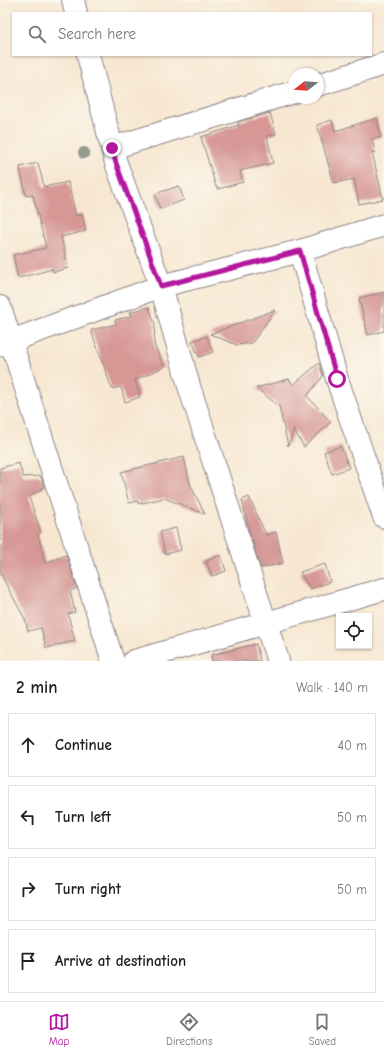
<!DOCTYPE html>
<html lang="en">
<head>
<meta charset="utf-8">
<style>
  body { margin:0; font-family:"Comic Neue",sans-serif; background:#f6f6f6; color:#202124 }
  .controls { position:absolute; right:12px; bottom:12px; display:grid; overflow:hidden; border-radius:0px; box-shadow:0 1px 3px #0004 }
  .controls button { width:36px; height:36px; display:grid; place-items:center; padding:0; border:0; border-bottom:1px solid #e0e0e0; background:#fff; color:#202124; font:20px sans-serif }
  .compass { position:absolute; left:288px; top:68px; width:36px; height:36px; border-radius:50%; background:#fff; box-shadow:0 1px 3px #0004; rotate:253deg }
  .stop { position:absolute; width:12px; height:12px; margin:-9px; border:3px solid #b5179e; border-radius:50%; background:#fff }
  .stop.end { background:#b5179e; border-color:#fff; box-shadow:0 1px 4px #0008 }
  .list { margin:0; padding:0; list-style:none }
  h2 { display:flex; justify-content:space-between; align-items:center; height:52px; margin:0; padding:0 16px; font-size:17px }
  h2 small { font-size:13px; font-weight:400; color:#757577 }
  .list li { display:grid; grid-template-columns:26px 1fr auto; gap:12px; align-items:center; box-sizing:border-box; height:64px; margin:0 8px 8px; padding:0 8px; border:1px solid #e0e0e0; border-radius:0px }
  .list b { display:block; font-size:15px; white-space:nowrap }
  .list em { font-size:13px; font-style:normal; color:#757577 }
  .icon { flex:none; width:22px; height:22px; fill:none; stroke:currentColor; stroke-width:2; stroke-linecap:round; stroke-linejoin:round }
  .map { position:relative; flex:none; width:384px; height:661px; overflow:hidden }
  .search { position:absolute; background:#fff; box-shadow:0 1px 3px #0004; left:12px; right:12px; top:12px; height:44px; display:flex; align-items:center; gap:10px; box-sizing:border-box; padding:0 14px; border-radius:0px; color:#757577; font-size:15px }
  .sheet { height:340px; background:#fff }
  nav { display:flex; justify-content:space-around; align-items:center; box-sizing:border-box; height:56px; border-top:1px solid #e0e0e0; background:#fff; font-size:11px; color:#757577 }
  nav a { display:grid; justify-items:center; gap:2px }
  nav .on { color:#b5179e }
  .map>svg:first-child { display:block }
  .building { fill:#d69795 }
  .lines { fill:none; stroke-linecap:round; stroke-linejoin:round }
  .minor-casing { stroke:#8c8486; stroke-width:24 }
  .minor { stroke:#fff; stroke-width:22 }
  .tree { fill:#96998c }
  .route { stroke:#b5179e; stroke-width:5 }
</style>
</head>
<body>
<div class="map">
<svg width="384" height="661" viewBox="0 0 384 661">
  <rect width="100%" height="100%" fill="#fbf7ec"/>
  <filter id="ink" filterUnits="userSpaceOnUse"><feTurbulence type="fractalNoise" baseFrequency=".025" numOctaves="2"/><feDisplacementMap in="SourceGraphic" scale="8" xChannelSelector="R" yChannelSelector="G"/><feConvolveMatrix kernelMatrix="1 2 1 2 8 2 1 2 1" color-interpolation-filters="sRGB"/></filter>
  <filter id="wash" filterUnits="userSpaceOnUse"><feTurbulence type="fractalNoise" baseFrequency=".012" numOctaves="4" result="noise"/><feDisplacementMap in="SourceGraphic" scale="16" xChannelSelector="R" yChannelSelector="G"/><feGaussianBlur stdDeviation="0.9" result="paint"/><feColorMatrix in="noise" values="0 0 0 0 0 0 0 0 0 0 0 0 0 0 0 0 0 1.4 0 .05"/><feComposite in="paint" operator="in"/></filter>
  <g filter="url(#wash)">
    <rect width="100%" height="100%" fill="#f7e7d1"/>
    <g id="blocks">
      <!-- building -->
      <path class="building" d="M270,113l6,21 -9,2 6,27 -33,8 3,11 -25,7v-2h-2l-15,-50 38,-12 -1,-3z
        M377,118l4,19 -9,2 3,13h-3l11,47 -24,5 -5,-25 -20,4 -17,-58 15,-5 3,11z
        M38,163l6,24 24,-5 8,34 6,-2 4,17 -25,6 7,31 -15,4v-3l-35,9 -5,-23 33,-7 -13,-53 -7,1 -6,-29z
        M179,186l5,14 -24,9 -5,-15z
        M384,292v39l-16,4 -9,-37z
        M149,307l6,17 -1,20 10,23 -29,13 5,17 -15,5 -4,-15 -9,2 -21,-59 25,-6 -1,-4 17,-4 -2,-4z
        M275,310l-23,33 -15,2 -27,-11z
        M207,336l6,16 -14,5 -7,-16z
        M319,363l4,13 -16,20 24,26 -27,25 -10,-17 -6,16 -9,-40 -23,-18 33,-9 4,6z
        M341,446l8,22 -17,6 -8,-22z
        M184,457l6,27 15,30 -41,-16 -26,6v-3l-9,2 -8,-31z
        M19,463l4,14 18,-1 3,11 -15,10 12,35 -3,2 7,29 21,-8 11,33 -7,3 5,21 -7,2 7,27 -29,7 -5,-20 -13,3 -3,-12 -25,-46v-105z
        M249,497l17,38 10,-3 7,31 -22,5 -11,-35 -8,-33z
        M176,528l5,22 -16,4 -5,-22z
        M221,555l5,16 -14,5 -6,-15z
        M325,564l5,18 -20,7 -10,-17z
        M256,644l4,17h-48l-1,-6z"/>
    </g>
  </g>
  <g filter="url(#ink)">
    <use href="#blocks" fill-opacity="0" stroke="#8c8486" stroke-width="1"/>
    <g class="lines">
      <!-- minor casing -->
      <g class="minor-casing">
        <path id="minor" d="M73,0l3,13
          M88,55l28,108 45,123 28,100 89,275
          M318,85l66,-21
          M112,148l182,-56
          M300,251l37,128 47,138
          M0,307l113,354
          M0,345l161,-59 139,-35 84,-26
          M134,661l250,-72"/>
      </g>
      <!-- minor -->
      <use href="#minor" class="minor"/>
    </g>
    <!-- trees -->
    <circle class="tree" cx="84" cy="153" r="6"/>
  </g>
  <g class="lines" filter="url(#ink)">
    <!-- route -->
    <path class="route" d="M112,148l4,15 45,123 139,-35 37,128"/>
  </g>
</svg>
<div class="controls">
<button><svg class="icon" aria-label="locate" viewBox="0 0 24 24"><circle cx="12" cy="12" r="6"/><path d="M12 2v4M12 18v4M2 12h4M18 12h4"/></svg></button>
</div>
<svg class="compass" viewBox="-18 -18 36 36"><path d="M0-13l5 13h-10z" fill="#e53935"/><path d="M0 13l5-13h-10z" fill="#757577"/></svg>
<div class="stop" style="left:337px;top:379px"></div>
<div class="stop end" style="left:112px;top:148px"></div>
<div class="search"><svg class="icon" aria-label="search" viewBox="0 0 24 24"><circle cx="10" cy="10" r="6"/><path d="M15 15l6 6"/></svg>Search here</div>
</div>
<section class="sheet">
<h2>2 min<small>Walk · 140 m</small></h2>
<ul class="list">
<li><svg class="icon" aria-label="ahead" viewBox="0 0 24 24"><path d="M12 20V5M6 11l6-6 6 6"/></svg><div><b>Continue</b></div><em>40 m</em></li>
<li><svg class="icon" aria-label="left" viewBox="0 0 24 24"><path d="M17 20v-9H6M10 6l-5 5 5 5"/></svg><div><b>Turn left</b></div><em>50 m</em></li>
<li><svg class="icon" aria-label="right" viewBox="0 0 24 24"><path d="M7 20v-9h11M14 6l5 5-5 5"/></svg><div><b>Turn right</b></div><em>50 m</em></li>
<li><svg class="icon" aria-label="arrive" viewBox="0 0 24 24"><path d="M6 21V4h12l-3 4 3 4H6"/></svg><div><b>Arrive at destination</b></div></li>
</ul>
</section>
<nav>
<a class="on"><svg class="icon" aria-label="map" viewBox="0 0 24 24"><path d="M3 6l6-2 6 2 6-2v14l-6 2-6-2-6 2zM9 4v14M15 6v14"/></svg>Map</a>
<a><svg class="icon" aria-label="directions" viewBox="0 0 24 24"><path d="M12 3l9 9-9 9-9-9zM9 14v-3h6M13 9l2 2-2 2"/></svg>Directions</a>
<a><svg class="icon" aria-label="saved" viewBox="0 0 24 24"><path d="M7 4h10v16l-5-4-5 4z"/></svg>Saved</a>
</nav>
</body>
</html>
